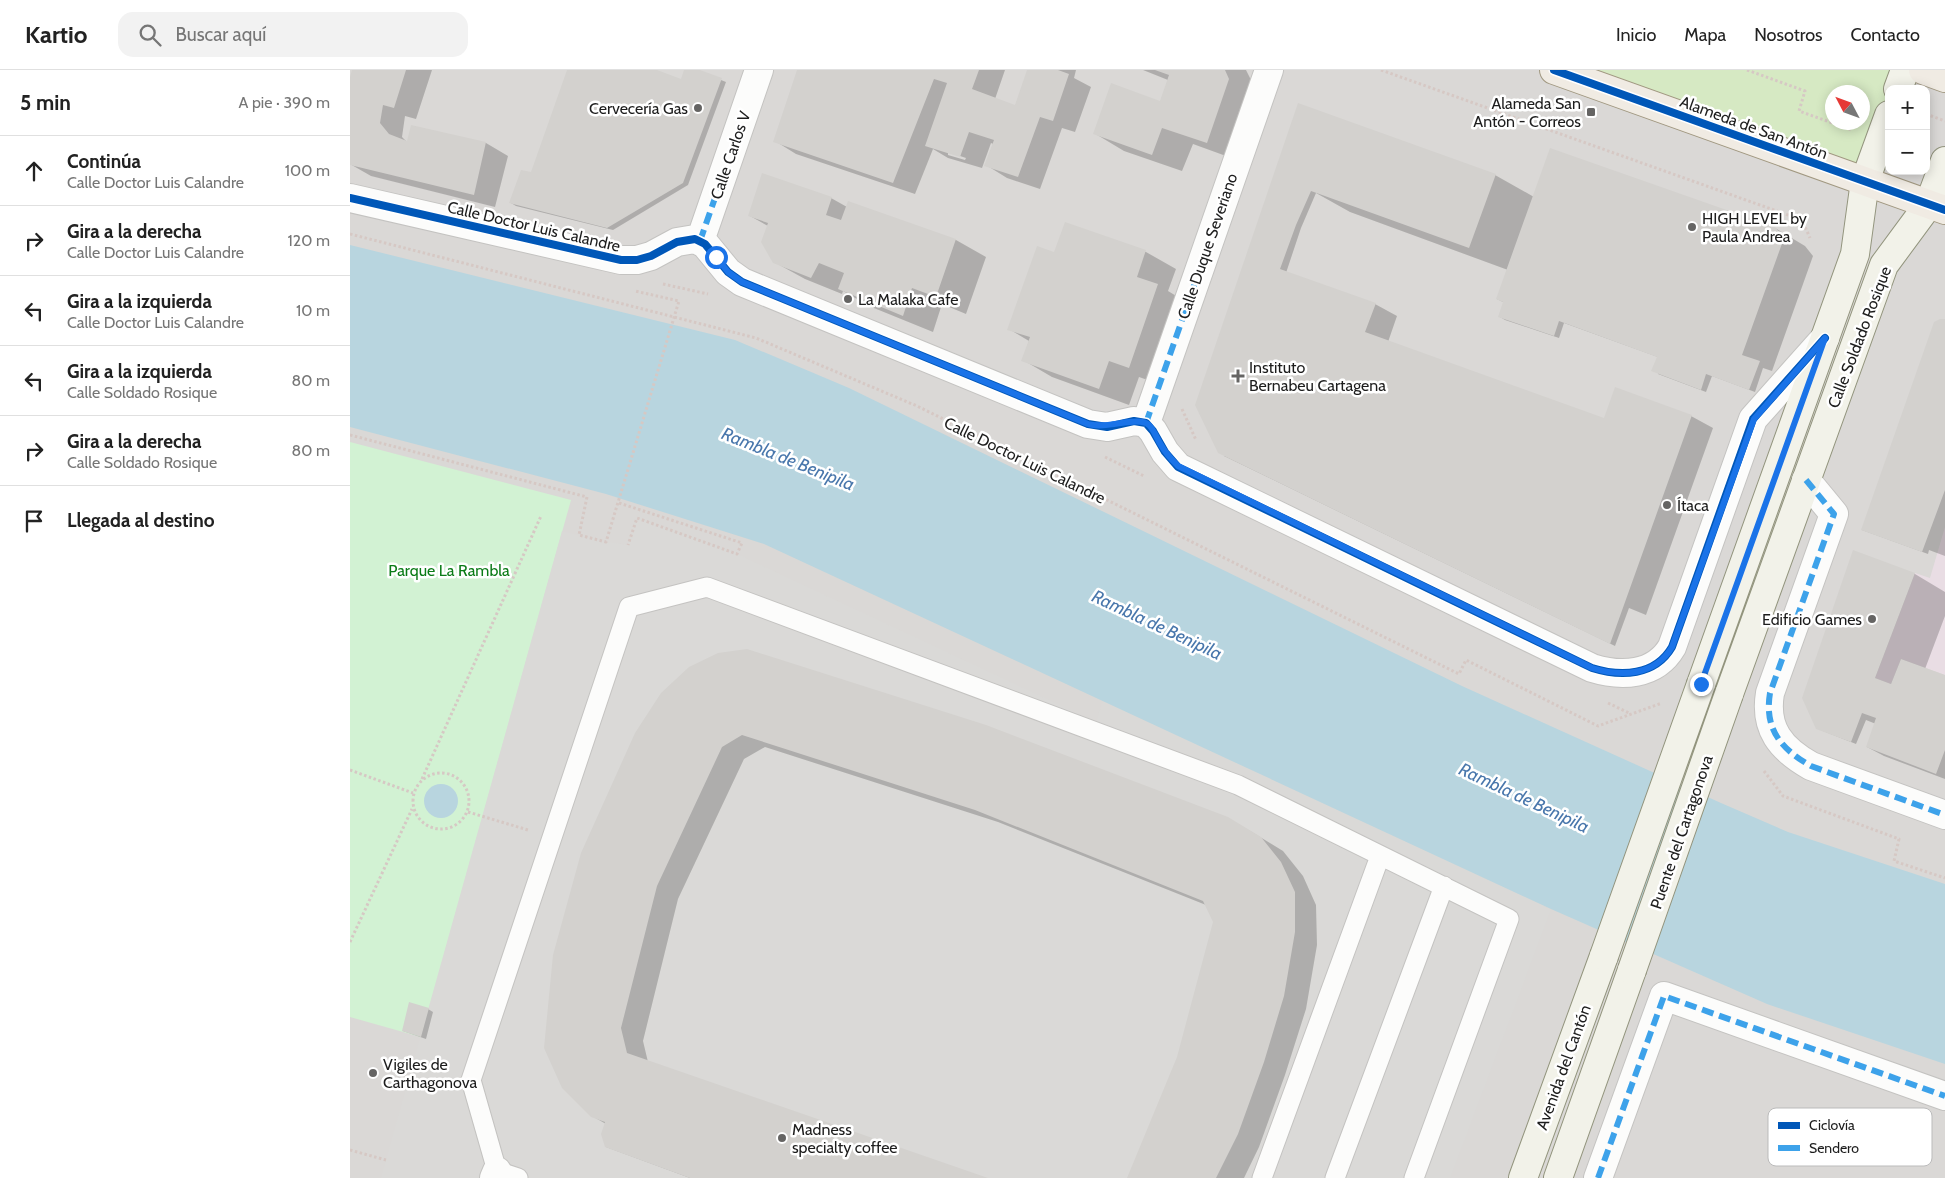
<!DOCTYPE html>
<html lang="es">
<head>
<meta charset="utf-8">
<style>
  body { margin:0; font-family:Cabin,sans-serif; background:#f2f2f2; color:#222 }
  .controls { position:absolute; right:15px; top:15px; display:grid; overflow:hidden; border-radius:10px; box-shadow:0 2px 12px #0003 }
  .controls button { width:45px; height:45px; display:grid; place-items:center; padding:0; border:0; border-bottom:1px solid #e0e0e0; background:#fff; color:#222; font:25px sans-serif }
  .compass { position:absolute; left:1475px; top:15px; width:45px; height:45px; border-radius:50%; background:#fff; box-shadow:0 2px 12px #0003; rotate:311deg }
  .stop { position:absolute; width:15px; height:15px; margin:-11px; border:4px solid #1a73e8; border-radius:50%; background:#fff }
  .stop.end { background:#1a73e8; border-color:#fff; box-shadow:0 1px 5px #0008 }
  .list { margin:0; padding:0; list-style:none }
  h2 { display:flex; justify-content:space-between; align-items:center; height:65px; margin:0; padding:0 20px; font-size:21px }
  h2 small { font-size:16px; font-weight:400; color:#767676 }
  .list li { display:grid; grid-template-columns:32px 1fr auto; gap:15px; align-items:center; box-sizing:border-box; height:70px; padding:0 20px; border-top:1px solid #e0e0e0 }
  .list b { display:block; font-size:19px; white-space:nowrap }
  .list p { margin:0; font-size:16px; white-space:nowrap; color:#767676 }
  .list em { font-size:16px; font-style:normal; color:#767676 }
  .icon { flex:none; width:28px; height:28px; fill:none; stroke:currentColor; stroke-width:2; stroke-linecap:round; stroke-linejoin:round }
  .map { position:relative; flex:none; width:1595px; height:1108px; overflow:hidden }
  header { display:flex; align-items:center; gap:30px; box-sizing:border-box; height:70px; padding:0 25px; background:#fff; border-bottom:1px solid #e0e0e0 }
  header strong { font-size:24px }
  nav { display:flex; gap:28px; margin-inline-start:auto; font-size:18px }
  .search { width:350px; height:45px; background:#f2f2f2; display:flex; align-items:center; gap:12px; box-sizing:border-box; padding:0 18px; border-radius:15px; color:#767676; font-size:19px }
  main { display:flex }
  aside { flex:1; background:#fff }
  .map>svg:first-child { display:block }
  .residential { fill:#dad8d6; fill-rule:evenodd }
  .industrial { fill:#e9dde4 }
  .grass { fill:#d6e9c3; fill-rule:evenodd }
  .park { fill:#d2f2d3 }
  .parking { fill:#dad9d7 }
  .water { fill:#b8d5df }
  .shadow { fill:#0003; fill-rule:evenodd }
  .building { fill:#d3d1ce }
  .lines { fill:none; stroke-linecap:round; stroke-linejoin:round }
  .lane-casing { stroke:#c4c3c1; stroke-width:21 }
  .street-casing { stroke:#c4c3c1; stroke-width:30 }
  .secondary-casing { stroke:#92947d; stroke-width:30 }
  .primary-casing { stroke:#a19881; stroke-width:30 }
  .path { stroke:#d6c8c4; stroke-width:3; stroke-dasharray:2.5 2.5; stroke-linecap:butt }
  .lane { stroke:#fcfcfb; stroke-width:19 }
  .street { stroke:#fcfcfb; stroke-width:28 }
  .secondary { stroke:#f2f2e9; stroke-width:28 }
  .primary { stroke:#f0ebe3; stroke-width:28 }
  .secondary-bridge-casing { stroke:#92947d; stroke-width:30; stroke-linecap:butt }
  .secondary-bridge { stroke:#f2f2e9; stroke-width:28 }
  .quiet { stroke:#3da2ea; stroke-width:6; stroke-dasharray:12 6; stroke-linecap:butt }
  .cycleway-casing { stroke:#fff; stroke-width:11 }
  .cycleway { stroke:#0057b8; stroke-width:8 }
  .route { stroke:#1a73e8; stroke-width:6 }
  .poi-dot { fill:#656463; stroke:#fff; stroke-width:2 }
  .labels { text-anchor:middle; stroke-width:5; stroke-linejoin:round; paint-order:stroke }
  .poi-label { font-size:16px; fill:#1d1d1d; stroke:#fff; text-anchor:start }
  .street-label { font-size:16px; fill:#1d1d1d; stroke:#fff }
  .park-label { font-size:16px; fill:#0b7b17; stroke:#fff }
  .water-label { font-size:18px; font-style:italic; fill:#4977ac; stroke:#fff }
  .key { fill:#fff; stroke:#bbb; stroke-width:1 }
  .key-label { font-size:14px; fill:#1d1d1d }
</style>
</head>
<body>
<header>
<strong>Kartio</strong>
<div class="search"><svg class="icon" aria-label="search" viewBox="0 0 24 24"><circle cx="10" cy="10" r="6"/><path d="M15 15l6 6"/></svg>Buscar aquí</div>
<nav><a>Inicio</a><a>Mapa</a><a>Nosotros</a><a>Contacto</a></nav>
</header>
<main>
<aside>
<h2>5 min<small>A pie · 390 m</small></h2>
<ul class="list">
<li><svg class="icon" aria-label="ahead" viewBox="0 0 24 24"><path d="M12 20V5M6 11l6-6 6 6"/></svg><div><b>Continúa</b><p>Calle Doctor Luis Calandre</p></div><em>100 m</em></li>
<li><svg class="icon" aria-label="right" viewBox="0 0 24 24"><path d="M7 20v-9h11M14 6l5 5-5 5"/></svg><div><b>Gira a la derecha</b><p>Calle Doctor Luis Calandre</p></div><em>120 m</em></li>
<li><svg class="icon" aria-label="left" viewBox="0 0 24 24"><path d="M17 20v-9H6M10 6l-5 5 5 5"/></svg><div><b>Gira a la izquierda</b><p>Calle Doctor Luis Calandre</p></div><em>10 m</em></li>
<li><svg class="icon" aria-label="left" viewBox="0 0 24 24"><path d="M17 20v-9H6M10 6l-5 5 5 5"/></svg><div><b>Gira a la izquierda</b><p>Calle Soldado Rosique</p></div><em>80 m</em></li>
<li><svg class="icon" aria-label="right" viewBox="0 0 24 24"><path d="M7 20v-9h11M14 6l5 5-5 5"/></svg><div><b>Gira a la derecha</b><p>Calle Soldado Rosique</p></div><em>80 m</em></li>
<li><svg class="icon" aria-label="arrive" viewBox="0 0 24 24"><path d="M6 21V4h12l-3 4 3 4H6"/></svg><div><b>Llegada al destino</b></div></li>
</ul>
</aside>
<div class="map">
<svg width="1595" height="1108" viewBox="0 0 1595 1108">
  <rect width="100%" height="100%" fill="#ebe9e5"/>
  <!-- residential -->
  <path class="residential" d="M0,0h1595v1108h-1595zM1539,19h37v82h-37zM1482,22h30v30h-30z"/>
  <!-- industrial -->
  <path class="industrial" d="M1595,457v148l-44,-16 -10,25 -16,-6 40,-105 15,5z"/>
  <!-- grass -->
  <path class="grass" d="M1204,0h351l-16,19v26l-24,66zM1482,22h30v30h-30z"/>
  <!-- park -->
  <path class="park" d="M0,372l221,58 -150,537 -71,-20z"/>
  <!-- parking -->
  <path class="parking" d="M287,448l100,36 359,168 7,-22 448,209 -101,269h-1069l181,-647 44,11 22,3z"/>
  <!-- water -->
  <path class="water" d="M0,175l385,95 114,48 613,298 259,117 67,29 157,52v180l-178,-60 -216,-95 -787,-365 -158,-50 -256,-67z
    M74 731a17 17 0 1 1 34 0a17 17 0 1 1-34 0Z"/>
  <!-- shadow -->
  <path class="shadow" d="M4,0h78l-16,49 -11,-3 -3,21 6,6 4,-17 74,17 22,13 -13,51 -124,-31 -21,-12v-83z
    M218,0h85l29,11 4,-11h10l30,12 -38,103 -75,45 -97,-24 -5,-3 21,-30z
    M449,0h206l-10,29 20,8 13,-37h48l-2,8 17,9 -16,45 -13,-4 -22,61 -33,-11 -21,-13 7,-21 -2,-1 -9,25 -34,-10 -15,-9 -18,45 -119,-40 -21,-13zM598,82l18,6 -1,2 -17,-5z
    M793,0h103l13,26 -22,64 -44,-16 -11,27 -58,-20 -30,-18 66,-30 8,-23z
    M949,35l196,70 39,22 241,31 30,18 8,10 -41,115 -9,-3 -8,24 -43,-16 -6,16 -48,-18v-17l-94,-34 -5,15 -54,-18 -5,-3 5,-14 -8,-4 11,-29 -158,-58 -34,-19 -15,35 -15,45 89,31 22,12 -9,26 217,78 86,-4 22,12 -67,187 -17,-7 -14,38 -391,-190z
    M481,128l16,9 109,33 30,17 -20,57 -24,-10 -9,28 -64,-26 -26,-15 -1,3 -37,-15 -31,-17 -6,-36 -18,-10z
    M716,154l80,28 30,17 -8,22 20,12 -29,81 -20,-7 -10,28 -77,-28 -29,-17 6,-19 -20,-12 46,-76z
    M1595,251v235l-16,-6 -1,4 -66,-24z
    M1526,490l39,14 30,18v24l-20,53 20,7v103l-61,-23 -17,-9 9,-23 -10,-4 -10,24 -33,-13z
    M312,623l588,138 33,20 20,25 13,29 1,40 -11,64 -21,66 -26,72 -15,31h-116l50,-121 36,-135 -8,-17 -208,-83 -233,-75 -21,12 -66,140 -35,142 5,21 337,116h-295l-84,-31v-23l-14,-8z
    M78,939l5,3 -7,27 -23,-8z"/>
  <!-- building -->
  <path class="building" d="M2,0h54l-12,38 -11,-3 -3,18 9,11 18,7 4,-16 75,17 -12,53 -124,-30v-88z
    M217,0h90l24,9 3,-9h16l22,8 -39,105 -76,45 -98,-25 12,-33 10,2z
    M447,0h182l-7,19 43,16 12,-35h31l11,4 -16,47 -13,-4 -22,60 -34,-11 10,-26 -25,-8 -9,25 -35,-11 22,-63 -13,-4 -41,104 -120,-41z
    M805,0h70l4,9 -22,64 -45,-15 -10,27 -59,-21 18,-51 49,18 9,-26z
    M948,33l198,71 -27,74 -158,-57 -15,34 -16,44 96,34 -11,29 239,86 11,-31 77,28 -82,229 -392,-191 -23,-48z
    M1200,78l225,79 9,11 -42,117 18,6 -11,29 -43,-16 -5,16 -50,-19 6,-14 -98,-36 -5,15 -56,-19 5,-15 -7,-3z
    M412,103l70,24 -6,18 15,5 7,-19 108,38 -20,58 -24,-9 -9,28 -65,-27 6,-16 -25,-10 -8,15 -38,-15 -12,-21 7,-19 -20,-7z
    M715,152l81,28 -9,27 21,7 -29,84 -20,-7 -10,28 -78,-28 9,-24 -23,-7 30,-84 17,6z
    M1590,249h5v171l-23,62 -61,-22 73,-208z
    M1503,480l62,23 -40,105 16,6 10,-25 44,16v75l-9,24 -70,-27 10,-29 -14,-5 -11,29 -35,-13 -14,-31z
    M397,579l239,76 242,92 33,20 20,25 14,30v40l-11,64 -20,66 -26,72 -22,44h-89l50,-121 36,-135 -10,-21 -228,-91 -233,-75 -20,12 -65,139 -36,142 6,25 361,125h-298l-85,-31 -4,-13 4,-12 -14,-5 -29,-29 -18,-40 9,-93 28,-102 54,-120 26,-40 28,-26 29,-14z
    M59,932l20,6 -8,29 -19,-6z"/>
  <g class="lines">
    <!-- lane casing -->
    <g class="lane-casing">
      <path id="lane" d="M168,1108l-21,-7 -26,-91 158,-473 78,-20 531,198 271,134 -95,259
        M912,1108l118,-322
        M985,1108l109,-292"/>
    </g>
    <!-- street casing -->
    <g class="street-casing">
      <path id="street" d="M0,128l271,62h16l14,-4 26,-14 18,-3 10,5 23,28 14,10 346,142 19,3 27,-6 12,2 7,8 12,21 13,15 414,201c29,9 63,8 80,-21l81,-228 72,-81
        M350,171l59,-171
        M796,353l123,-353
        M1456,410l28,34 -64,179c-6,36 11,56 41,73l134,49
        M144,1108l3,-7
        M1248,1108l66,-182 281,100"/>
    </g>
    <!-- secondary casing -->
    <g class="secondary-casing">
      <path id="secondary" d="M1548,19l7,-19
        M1351,614l154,-430 10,-73 24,-66
        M1379,624l155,-429 45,-61 16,-43
        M1173,1108l81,-222
        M1208,1108l74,-208"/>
    </g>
    <!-- primary casing -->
    <g class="primary-casing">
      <path id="primary" d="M1204,0l391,140
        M1573,0l22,8"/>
    </g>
    <!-- path -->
    <path class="path" d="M1031,0l421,150 8,18
      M1397,0l58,21 -6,20 53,19
      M1576,44l19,7
      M0,164l406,104 161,68 542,268 7,-14 132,66 64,-23
      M313,214l45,10
      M832,339l14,31
      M0,365l237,62 -8,38 27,7 73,-241 -44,-10
      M755,387l39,19
      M269,433l123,40 -5,11 -100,-36 -9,27
      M1258,633l21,10
      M0,700l63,23
      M1414,701l19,25 116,43 -5,22 51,17
      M63 731a28 28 0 1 1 56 0a28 28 0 1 1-56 0Z
      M72,709l119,-263
      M118,742l60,18
      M0,872l62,-133
      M0,1080l36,10"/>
    <!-- lane -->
    <use href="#lane" class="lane"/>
    <!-- street -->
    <use href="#street" class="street"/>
    <!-- secondary -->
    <use href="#secondary" class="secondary"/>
    <!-- primary -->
    <use href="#primary" class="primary"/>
    <!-- secondary-bridge casing -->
    <g class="secondary-bridge-casing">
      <path id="secondary-bridge" d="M1254,886l97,-272
        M1282,900l97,-276"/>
    </g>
    <!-- secondary-bridge -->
    <use href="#secondary-bridge" class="secondary-bridge"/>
    <!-- quiet -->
    <path class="quiet" d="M350,171l24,-69
      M796,353l49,-140
      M1456,410l28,34 -64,179c-6,36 11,56 41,73l134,49
      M1248,1108l66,-182 281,100"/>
    <!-- cycleway casing -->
    <g class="cycleway-casing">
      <path id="cycleway" d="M1204,0l391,140
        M0,128l271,62h16l14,-4 26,-14 18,-3 10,5 23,28 14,10 346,142 19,3 27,-6 12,2 7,8 12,21 13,15 414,201c29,9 63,8 80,-21l81,-228 72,-81"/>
    </g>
    <!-- cycleway -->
    <use href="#cycleway" class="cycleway"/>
  </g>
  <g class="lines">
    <!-- route -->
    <path class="route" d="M366,187l12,15 14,10 346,142c19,6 50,-9 61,1 5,5 8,14 12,20 5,9 11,15 17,21l414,202c29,9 63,8 80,-21l82,-228 71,-81 -124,346"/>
  </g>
  <!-- markers -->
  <g class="poi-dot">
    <circle cx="348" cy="38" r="5"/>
    <rect x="1236" y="37" width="10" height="10" rx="2.5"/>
    <circle cx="1342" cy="157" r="5"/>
    <circle cx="498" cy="229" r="5"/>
    <path d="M885.5 298.5h5v5h5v5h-5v5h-5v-5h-5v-5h5z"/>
    <circle cx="1317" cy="435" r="5"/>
    <circle cx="1522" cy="549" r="5"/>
    <circle cx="23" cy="1003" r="5"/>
    <circle cx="432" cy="1068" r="5"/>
  </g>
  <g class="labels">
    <!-- poi labels -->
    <g class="poi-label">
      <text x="1231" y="39" text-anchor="end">Alameda San<tspan x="1231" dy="18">Antón - Correos</tspan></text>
      <text x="338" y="44" text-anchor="end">Cervecería Gas</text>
      <text x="1352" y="154">HIGH LEVEL by<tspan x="1352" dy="18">Paula Andrea</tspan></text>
      <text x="508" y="235">La Malaka Cafe</text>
      <text x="899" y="303">Instituto<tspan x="899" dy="18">Bernabeu Cartagena</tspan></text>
      <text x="1327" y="441">Ítaca</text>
      <text x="1512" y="555" text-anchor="end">Edificio Games</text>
      <text x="33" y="1000">Vigiles de<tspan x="33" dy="18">Carthagonova</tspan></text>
      <text x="442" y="1065">Madness<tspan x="442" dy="18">specialty coffee</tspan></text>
    </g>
    <!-- street labels -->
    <g class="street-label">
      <text transform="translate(1404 57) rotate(20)" y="6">Alameda de San Antón</text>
      <text transform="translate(380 85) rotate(-71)" y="6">Calle Carlos V</text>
      <text transform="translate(184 156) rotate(13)" y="6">Calle Doctor Luis Calandre</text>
      <text transform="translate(857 176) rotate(-71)" y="6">Calle Duque Severiano</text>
      <text transform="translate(1509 267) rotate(-69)" y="6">Calle Soldado Rosique</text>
      <text transform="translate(675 390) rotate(26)" y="6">Calle Doctor Luis Calandre</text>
      <text transform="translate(1331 762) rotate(-71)" y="6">Puente del Cartagonova</text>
      <text transform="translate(1213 997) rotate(-70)" y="6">Avenida del Cantón</text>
    </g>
    <!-- park labels -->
    <g class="park-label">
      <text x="99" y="506">Parque La Rambla</text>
    </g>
    <!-- water labels -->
    <g class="water-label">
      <text transform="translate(438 389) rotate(22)" y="6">Rambla de Benipila</text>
      <text transform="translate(807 555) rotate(25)" y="6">Rambla de Benipila</text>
      <text transform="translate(1174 728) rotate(25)" y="6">Rambla de Benipila</text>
    </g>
  </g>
  <!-- legend -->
  <rect x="1418" y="1038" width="164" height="58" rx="8" class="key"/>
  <rect x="1428" y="1052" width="22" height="7" fill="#0057b8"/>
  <rect x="1428" y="1075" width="22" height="6" fill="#3da2ea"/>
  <g class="key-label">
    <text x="1459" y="1060">Ciclovía</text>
    <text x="1459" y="1083">Sendero</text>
  </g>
</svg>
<div class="controls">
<button>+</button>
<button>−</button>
</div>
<svg class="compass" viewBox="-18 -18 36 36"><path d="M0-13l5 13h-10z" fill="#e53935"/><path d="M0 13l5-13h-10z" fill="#767676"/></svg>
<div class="stop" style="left:366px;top:187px"></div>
<div class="stop end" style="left:1351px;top:614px"></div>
</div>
</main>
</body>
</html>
